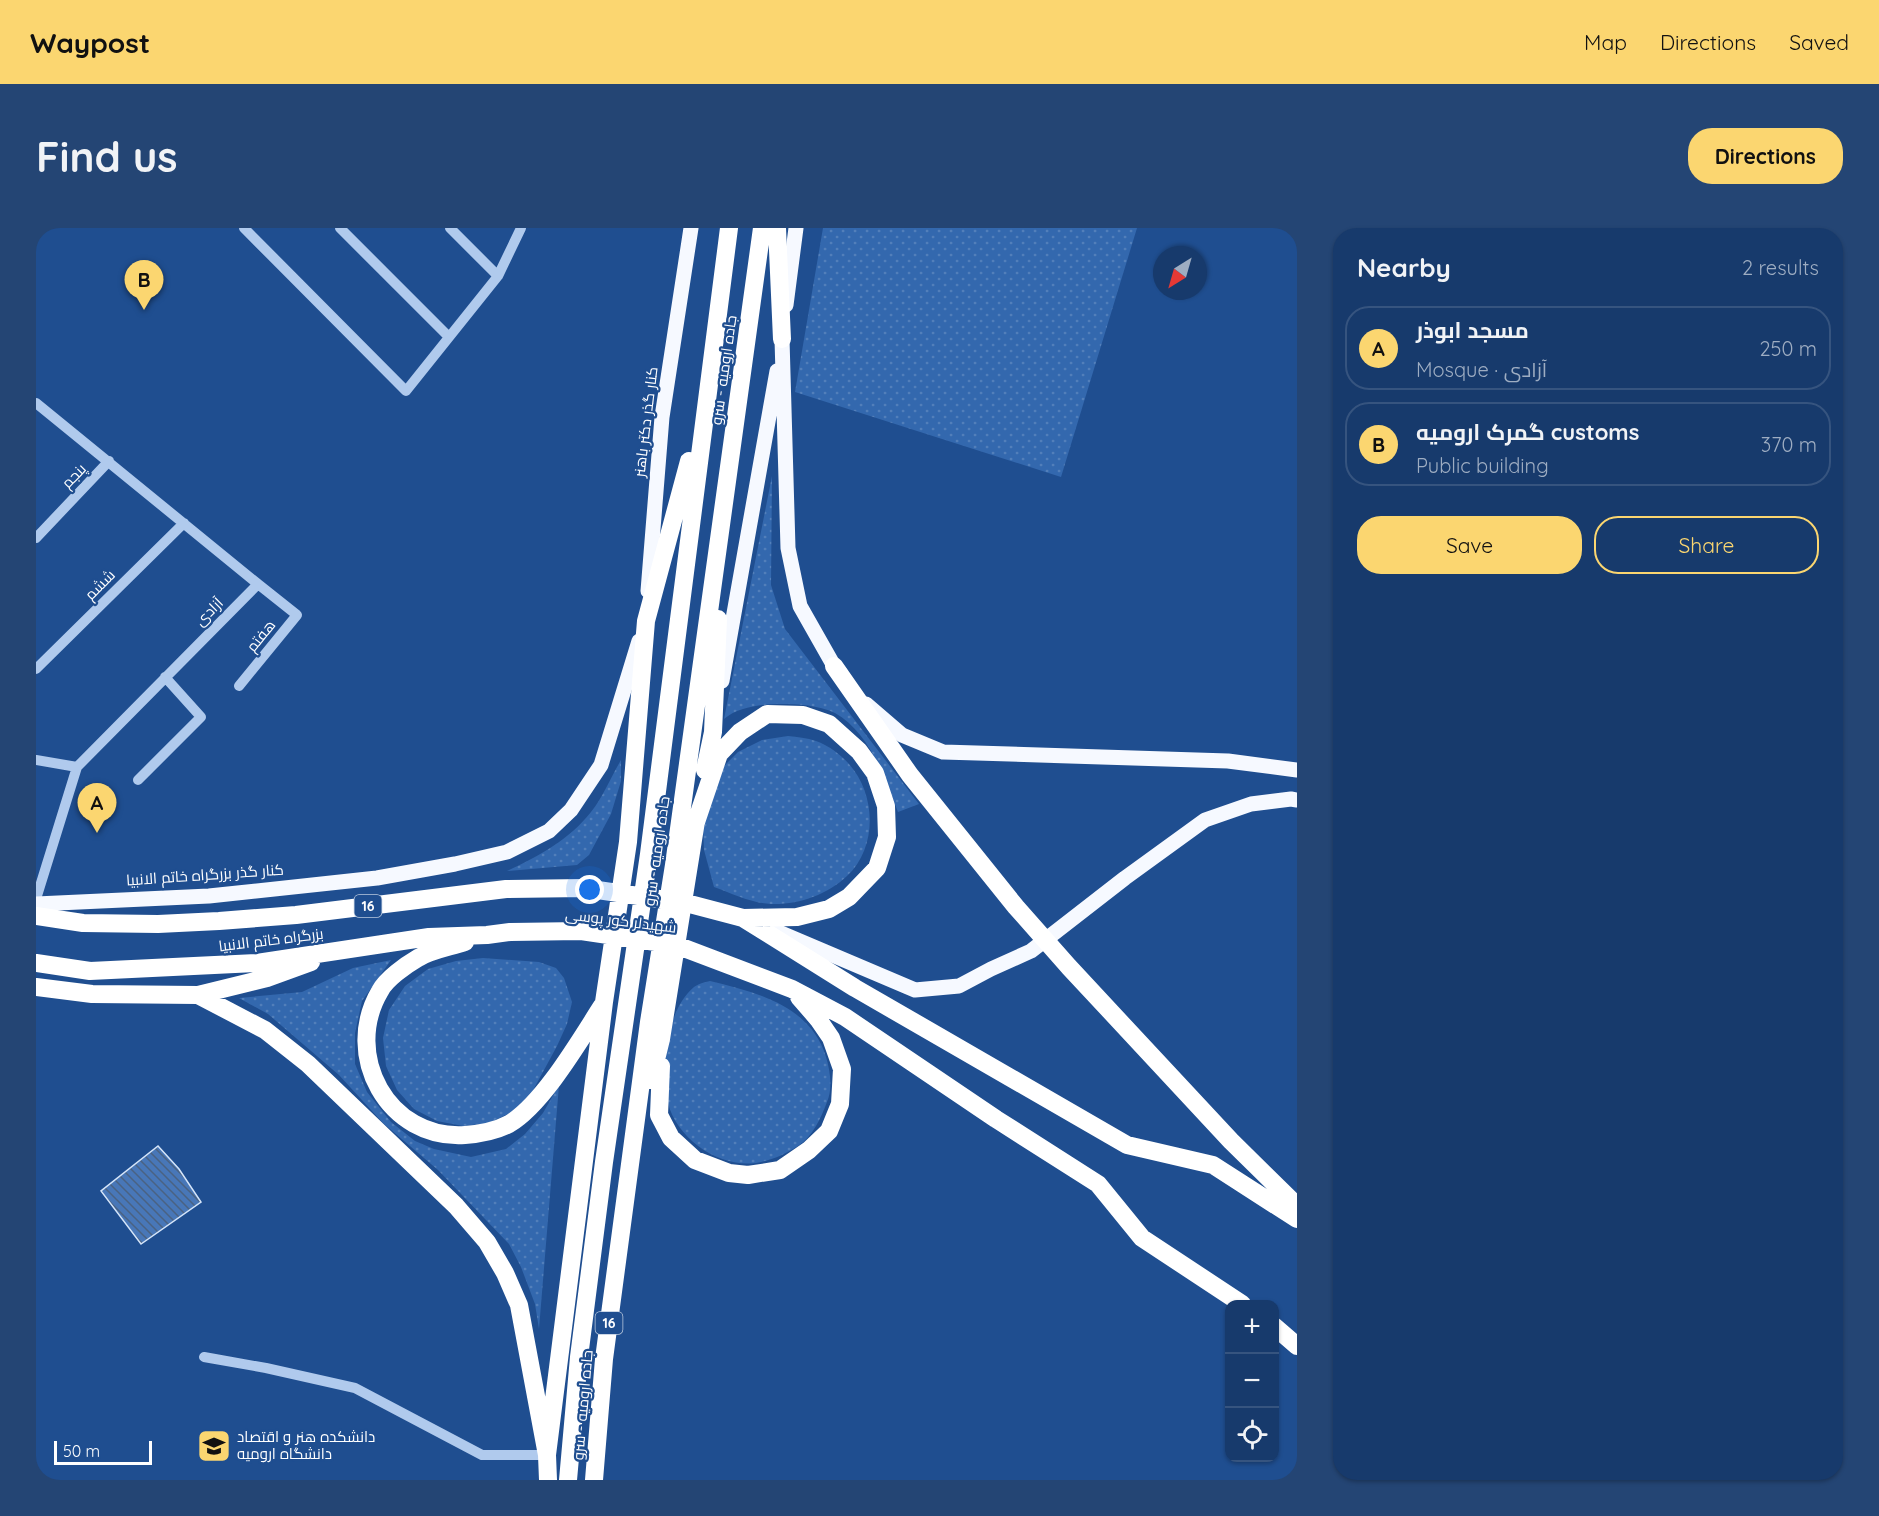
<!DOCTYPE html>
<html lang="en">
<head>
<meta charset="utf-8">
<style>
  body { margin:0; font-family:Quicksand,Cairo,sans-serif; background:#244574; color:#f1f3f6 }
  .controls { position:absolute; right:18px; bottom:18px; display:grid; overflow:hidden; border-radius:12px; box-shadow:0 2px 4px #0004 }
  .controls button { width:54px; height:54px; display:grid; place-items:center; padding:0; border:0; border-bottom:2px solid #36547f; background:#173a6c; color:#f1f3f6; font:30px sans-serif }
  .compass { position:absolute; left:1117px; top:18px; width:54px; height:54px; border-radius:50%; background:#173a6c; box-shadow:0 2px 4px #0004; rotate:217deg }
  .scale { position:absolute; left:18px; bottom:15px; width:98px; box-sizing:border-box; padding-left:6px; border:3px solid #fff; border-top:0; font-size:16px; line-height:21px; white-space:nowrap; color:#fff; -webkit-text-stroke:4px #1f4e90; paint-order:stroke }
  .you { position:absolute; left:554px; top:662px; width:21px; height:21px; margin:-15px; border:4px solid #fff; border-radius:50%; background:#1a73e8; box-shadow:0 0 0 9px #1a73e833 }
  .badge { display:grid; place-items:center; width:39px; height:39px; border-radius:50%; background:#fbd670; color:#111; font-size:20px; font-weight:700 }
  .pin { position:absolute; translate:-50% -50px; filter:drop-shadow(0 2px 3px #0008) }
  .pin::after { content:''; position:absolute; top:32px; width:21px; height:18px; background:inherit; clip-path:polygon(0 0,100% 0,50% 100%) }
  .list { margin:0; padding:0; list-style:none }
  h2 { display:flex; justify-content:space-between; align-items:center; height:78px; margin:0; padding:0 24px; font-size:26px }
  h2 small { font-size:20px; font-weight:400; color:#9eadc2 }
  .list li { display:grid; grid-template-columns:39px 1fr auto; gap:18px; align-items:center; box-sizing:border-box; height:84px; margin:0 12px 12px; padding:0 12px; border:2px solid #36547f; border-radius:24px }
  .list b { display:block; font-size:22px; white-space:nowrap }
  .list p { margin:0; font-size:20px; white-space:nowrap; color:#9eadc2 }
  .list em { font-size:20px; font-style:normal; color:#9eadc2 }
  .actions { display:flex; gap:12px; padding:18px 24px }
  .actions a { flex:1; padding:14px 0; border:2px solid #fbd670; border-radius:24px; text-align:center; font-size:21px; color:#fbd670 }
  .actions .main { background:#fbd670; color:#111 }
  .icon { flex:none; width:33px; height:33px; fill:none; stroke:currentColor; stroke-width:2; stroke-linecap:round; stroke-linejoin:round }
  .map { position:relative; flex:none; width:1261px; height:1252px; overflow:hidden; border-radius:24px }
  header { display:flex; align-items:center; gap:36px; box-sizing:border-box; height:84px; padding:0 30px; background:#fbd670; color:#111 }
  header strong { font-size:28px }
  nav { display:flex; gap:33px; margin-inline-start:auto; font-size:21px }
  .intro { display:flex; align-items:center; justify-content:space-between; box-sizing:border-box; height:144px; padding:0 36px }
  h1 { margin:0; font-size:42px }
  .button { padding:15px 27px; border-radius:24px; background:#fbd670; color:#111; font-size:21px; font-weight:700 }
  main { display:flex; gap:36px; padding:0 36px }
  aside { flex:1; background:#173a6c; border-radius:24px; box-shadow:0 2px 4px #0004 }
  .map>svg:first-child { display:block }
  .grass { fill:url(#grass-dots) }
  .building { fill:url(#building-back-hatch); stroke:#d5e5f9; stroke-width:1.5 }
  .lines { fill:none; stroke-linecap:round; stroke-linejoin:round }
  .minor { stroke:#b0caed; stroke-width:10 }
  .major { stroke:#f6f9ff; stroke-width:15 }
  .highway { stroke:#fff; stroke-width:18 }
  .labels { text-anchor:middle; stroke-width:4.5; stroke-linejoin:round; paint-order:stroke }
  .shield { fill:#1f4e90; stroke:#bccade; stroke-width:1.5 }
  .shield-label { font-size:14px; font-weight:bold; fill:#fff }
  .street-label { font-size:15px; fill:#fff; stroke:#1f4e90 }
  .poi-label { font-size:15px; fill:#fff; stroke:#1f4e90; text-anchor:start }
</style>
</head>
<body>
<header>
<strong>Waypost</strong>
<nav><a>Map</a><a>Directions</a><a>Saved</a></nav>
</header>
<div class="intro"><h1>Find us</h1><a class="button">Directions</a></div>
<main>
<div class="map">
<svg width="1261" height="1252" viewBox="0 0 1261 1252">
  <defs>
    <pattern id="grass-dots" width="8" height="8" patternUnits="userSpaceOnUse" patternTransform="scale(1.5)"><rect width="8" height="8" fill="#3368ae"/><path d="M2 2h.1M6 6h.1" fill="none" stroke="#527fba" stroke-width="1.8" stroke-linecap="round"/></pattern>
    <pattern id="building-back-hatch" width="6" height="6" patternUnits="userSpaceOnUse" patternTransform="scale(1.5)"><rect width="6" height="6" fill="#4877b8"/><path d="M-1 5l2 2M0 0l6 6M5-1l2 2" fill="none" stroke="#4a6282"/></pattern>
  </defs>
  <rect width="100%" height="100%" fill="#1f4e90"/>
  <!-- grass -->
  <path class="grass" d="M787,0h314l-76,249 -266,-85z
    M736,248l-1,109 14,44 134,175 -21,8c-14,-35 -28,-79 -63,-99 -17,-8 -37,-9 -54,-9 -19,0 -43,3 -57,15z
    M752,508c9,1 19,2 28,5 12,4 24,13 33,23 27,30 29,83 -2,112 -20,19 -49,29 -76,28 -20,-1 -38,-10 -57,-17l-10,-37 -1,-23 16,-56 19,-19 24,-12z
    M585,532v21l-10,33 -22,41 -12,10 -70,6c32,-15 62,-31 84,-59 12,-15 20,-35 30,-52z
    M447,730l56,4 17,6 8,10 8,24 -5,22 -10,22 -26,48 -19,18 -23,11 -26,3 -26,-5 -23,-12 -17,-19 -11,-24 -3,-28 6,-28 16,-24 23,-17 28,-8z
    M355,732l-29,41 -7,32v31l12,28 24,30 24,19 19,8 37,8 35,-8 19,-15 18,-21 16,-28 -20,244 -4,-25 -14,-37 -12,-23 -71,-74 -55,-47 -44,-48 -71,-61 -29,-16 63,-6 51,-24z
    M674,753c46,11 101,25 116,76 4,13 7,31 1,45 -6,16 -14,34 -29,44 -14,9 -26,14 -42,17 -37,5 -79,-24 -88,-60 -8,-33 -2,-93 26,-116 4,-3 11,-5 16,-6z"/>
  <!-- building -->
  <path class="building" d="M122,918l21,23 22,33 -60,42 -40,-53z"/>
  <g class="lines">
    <!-- minor -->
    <path class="minor" d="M208,0l162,163 92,-115 23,-48
      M304,0l109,109
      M414,0l48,48
      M0,175l222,181 -181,183 -41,132
      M0,310l73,-77
      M0,441l148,-146
      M203,458l58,-71 -39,-31
      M0,532l41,7
      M102,552l63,-63 -36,-40
      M168,1129l62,11 89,20 127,67h65"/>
    <!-- major -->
    <path class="major" d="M750,77l10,-77
      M746,111l6,209 12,58 34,60 7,8
      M612,363l14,-174 29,-189
      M686,453l55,-310
      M830,476l36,31 41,17 285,9 69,9
      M0,676l173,-8 168,-18 78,-14 52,-12 42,-21 22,-21 30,-45 38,-124
      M740,703l139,59 44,-4 32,-17 40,-18 94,-73 80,-58 46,-16 40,-5 6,1"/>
    <!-- highway -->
    <path class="highway" d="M741,0l5,111
      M798,438l76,109 106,132 53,60 162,174 66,65
      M669,542l8,-38 5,-113
      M0,688l47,7 75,1 61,-3 77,-6 210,-26 78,-1 102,15 57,15 54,-1 32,-8 20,-12 28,-29 10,-31 -1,-31 -11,-33 -16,-22 -30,-27 -26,-9 -36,-1 -27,18 -21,22 -24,71
      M707,690l112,70 272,157 86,20 84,54
      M429,714c-15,5 -34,8 -47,16 -12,7 -32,21 -38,33 -38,64 8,149 85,144 14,-1 31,-4 44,-11 34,-20 71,-84 93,-118
      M0,735l54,8 167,-8 172,-26 58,-2 23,-3 71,-1 95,14 116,44 53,28 151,102 102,65 44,54 100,66
      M0,759l56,7 106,1 69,-17 44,-16
      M162,767l67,35 43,34 148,142 31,36 18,31 14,32 28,150 1,25
      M625,838l-2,49 12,23 24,22 34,13 19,2 32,-5 29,-20 20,-19 11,-27 2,-35 -11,-31 -13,-19 -19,-22
      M615,852l10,-41 36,-224
      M1238,1098l23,20
      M511,1227l57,-453 24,-160 18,-221 43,-160
      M532,1252l11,-123 25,-195 45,-308 80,-626
      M558,1252l10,-121 45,-337 25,-157 88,-637"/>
  </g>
  <!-- icons -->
  <defs>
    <g id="university-square" transform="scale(1.725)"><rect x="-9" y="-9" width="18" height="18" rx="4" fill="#fbd670" stroke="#1f4e90"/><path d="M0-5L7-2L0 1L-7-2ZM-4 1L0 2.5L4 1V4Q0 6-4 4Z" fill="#111"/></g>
  </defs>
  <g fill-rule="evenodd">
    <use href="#university-square" x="178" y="1218"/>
  </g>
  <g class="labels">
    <!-- shield labels -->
    <g class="shield">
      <rect x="318.5" y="667" width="27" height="22" rx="4.5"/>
      <rect x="559.5" y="1084" width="27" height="22" rx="4.5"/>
    </g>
    <g class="shield-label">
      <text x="332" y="683">16</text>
      <text x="573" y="1100">16</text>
    </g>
    <!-- street labels -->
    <g class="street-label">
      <text transform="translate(688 142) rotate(-82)" y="5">جاده ارومیه - سرو</text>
      <text transform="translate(610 194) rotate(-83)" y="5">کنار گذر دکتر باهنر</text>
      <text transform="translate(38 248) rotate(-46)" y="5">پنجم</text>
      <text transform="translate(64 357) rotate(-45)" y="5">ششم</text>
      <text transform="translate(173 384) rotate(-45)" y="5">آزادی</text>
      <text transform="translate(225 408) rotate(-51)" y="5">هفتم</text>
      <text transform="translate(621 623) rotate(-82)" y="5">جاده ارومیه - سرو</text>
      <text transform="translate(169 647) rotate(-4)" y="5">کنار گذر بزرگراه خاتم الانبیا</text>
      <text transform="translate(585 693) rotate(7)" y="5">شهیدلر کور پوسی</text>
      <text transform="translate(235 712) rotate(-7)" y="5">بزرگراه خاتم الانبیا</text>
      <text transform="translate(547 1177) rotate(-85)" y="5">جاده ارومیه - سرو</text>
    </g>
    <!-- poi labels -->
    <g class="poi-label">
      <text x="201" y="1214">دانشکده هنر و اقتصاد<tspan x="201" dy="17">دانشگاه ارومیه</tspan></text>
    </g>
  </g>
</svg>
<div class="controls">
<button>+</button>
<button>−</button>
<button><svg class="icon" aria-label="locate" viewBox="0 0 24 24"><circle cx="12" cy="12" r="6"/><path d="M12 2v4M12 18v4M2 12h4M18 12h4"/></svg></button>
</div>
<svg class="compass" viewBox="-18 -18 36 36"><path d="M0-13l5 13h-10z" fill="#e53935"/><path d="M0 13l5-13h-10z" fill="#9eadc2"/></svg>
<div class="scale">50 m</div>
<div class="you"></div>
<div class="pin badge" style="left:61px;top:605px">A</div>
<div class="pin badge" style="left:108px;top:82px">B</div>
</div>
<aside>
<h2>Nearby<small>2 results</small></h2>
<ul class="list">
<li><span class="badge">A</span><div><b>مسجد ابوذر</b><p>Mosque · آزادی</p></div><em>250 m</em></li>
<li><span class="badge">B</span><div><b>گمرک ارومیه customs</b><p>Public building</p></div><em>370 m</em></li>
</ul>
<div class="actions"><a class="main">Save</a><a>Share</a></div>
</aside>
</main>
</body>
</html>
